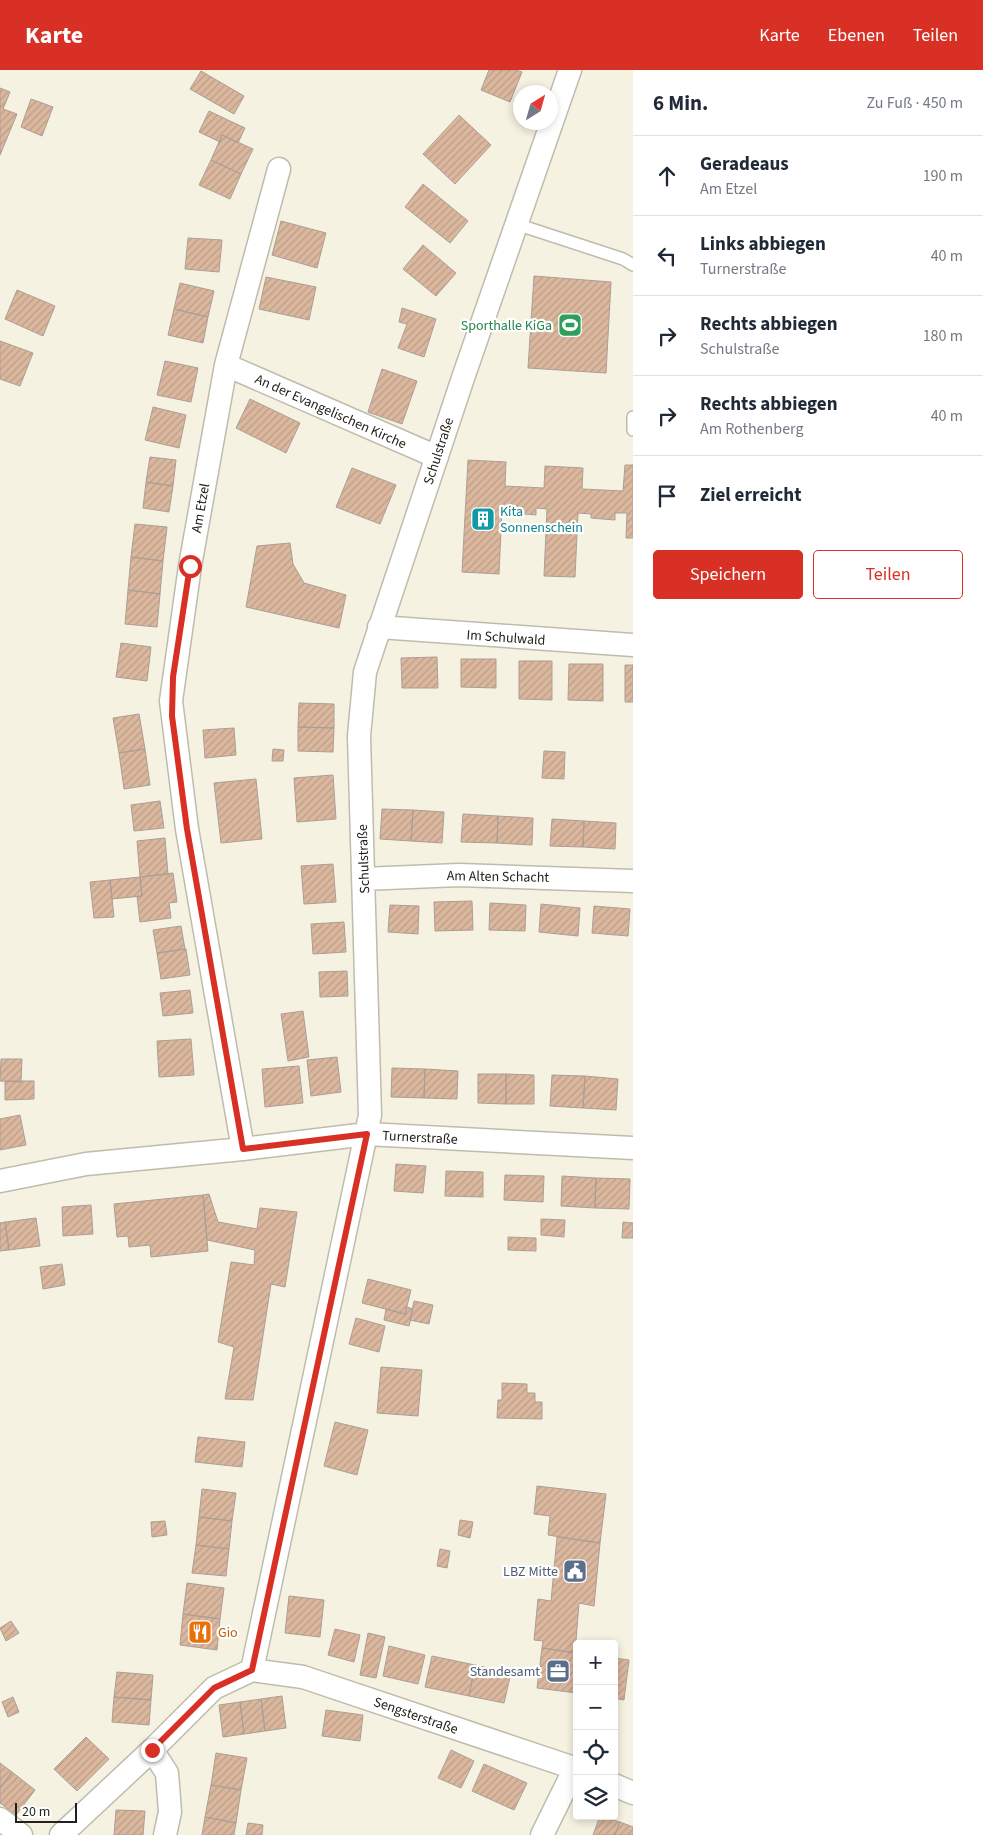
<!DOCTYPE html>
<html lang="de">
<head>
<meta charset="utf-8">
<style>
  body { margin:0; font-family:"Source Sans 3",sans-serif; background:#f6f6f7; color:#1f2937 }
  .controls { position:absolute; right:15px; bottom:15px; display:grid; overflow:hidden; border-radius:5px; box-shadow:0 2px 8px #0003 }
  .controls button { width:45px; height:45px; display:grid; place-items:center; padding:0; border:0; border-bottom:1px solid #e0e1e3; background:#fff; color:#1f2937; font:25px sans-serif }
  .compass { position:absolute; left:513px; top:15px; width:45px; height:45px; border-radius:50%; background:#fff; box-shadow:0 2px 8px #0003; rotate:37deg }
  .scale { position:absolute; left:15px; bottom:12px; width:62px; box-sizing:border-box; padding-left:5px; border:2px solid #22211c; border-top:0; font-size:14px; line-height:18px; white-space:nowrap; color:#22211c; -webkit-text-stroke:4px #fff; paint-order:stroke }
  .stop { position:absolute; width:15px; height:15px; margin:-11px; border:4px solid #d93025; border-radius:50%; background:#fff }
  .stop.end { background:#d93025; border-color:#fff; box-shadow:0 1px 5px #0008 }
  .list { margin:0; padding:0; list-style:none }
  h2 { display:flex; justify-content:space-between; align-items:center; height:65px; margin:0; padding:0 20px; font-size:21px }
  h2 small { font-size:16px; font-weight:400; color:#747a83 }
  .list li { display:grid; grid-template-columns:32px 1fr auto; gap:15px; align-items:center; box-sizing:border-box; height:80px; padding:0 20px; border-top:1px solid #e0e1e3 }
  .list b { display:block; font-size:19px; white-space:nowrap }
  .list p { margin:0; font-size:16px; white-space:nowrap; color:#747a83 }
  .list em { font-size:16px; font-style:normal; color:#747a83 }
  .actions { display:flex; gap:10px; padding:15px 20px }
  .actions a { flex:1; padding:11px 0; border:1px solid #d93025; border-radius:5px; text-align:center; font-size:18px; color:#d93025 }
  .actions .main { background:#d93025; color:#fff }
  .icon { flex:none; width:28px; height:28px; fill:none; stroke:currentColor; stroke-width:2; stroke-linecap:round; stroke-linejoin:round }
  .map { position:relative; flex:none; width:633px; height:1765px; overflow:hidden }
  header { display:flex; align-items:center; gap:30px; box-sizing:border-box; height:70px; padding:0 25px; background:#d93025; color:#fff }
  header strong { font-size:24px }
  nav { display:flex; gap:28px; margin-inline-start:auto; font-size:18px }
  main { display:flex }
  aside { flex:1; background:#fff }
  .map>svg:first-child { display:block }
  .building { fill:url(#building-hatch); stroke:#ac9e95 }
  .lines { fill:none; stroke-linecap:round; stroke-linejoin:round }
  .lane-casing { stroke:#bfbcad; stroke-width:14 }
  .street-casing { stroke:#bfbcad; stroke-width:25 }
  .lane { stroke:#fff; stroke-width:11 }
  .street { stroke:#fff; stroke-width:22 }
  .route { stroke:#d93025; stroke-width:6 }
  .labels { text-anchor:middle; stroke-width:4.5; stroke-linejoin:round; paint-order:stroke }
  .leisure-label { font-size:14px; fill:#27864d; stroke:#fff; text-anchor:end }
  .street-label { font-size:14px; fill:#22211c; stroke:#fff }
  .culture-label { font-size:14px; fill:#0d838f; stroke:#fff; text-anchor:start }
  .service-label { font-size:14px; fill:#4e5e75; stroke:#fff; text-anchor:end }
  .food-label { font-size:14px; fill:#c56008; stroke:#fff; text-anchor:start }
</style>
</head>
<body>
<header>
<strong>Karte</strong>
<nav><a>Karte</a><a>Ebenen</a><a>Teilen</a></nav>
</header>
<main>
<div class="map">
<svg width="633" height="1765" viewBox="0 0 633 1765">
  <defs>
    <pattern id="building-hatch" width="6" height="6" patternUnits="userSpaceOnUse" patternTransform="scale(1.25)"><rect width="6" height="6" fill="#dbb79e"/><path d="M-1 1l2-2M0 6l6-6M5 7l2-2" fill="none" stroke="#bc9d88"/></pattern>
  </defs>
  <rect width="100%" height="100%" fill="#f5f2e2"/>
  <!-- building -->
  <path class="building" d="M489,0h27l6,2 -12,30 -29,-12z
    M201,1l43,25 -10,18 -44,-25z
    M0,18l10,4 -7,17 14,5 -17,41z
    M31,29l22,8 -11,29 -21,-9z
    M209,41l36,17 -7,15 -16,-8 -2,7 -21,-10z
    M459,45l32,30 -36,39 -32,-30z
    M222,65l31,14 -12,25 -30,-14z
    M211,90l30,14 -11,25 -31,-14z
    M423,114l45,37 -18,22 -45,-36z
    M281,151l45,12 -9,35 -45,-13z
    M188,168l34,2 -3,32 -34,-3z
    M423,175l33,28 -20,23 -33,-27z
    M534,206l77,6 -5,91 -78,-5z
    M266,207l50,10 -7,33 -50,-11z
    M180,213l34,8 -6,26 -34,-8z
    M17,220l38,16 -12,30 -38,-17z
    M402,238l34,11 -12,38 -26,-9 9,-24 -8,-2z
    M174,239l34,8 -5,26 -35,-8z
    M0,271l33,12 -13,33 -20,-7z
    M165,291l33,7 -7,34 -34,-7z
    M382,299l35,12 -15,43 -34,-12z
    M250,329l50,24 -14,30 -50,-25z
    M153,337l33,8 -7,33 -34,-8z
    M150,387l26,3 -3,26 -27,-4z
    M468,390l38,2 -1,24 39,2 1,-22 38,2 -1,21 41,2 2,-26h8v73h-7l1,-25h-12v7l-24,-2v-4l-13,-1 -3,64 -31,-1 3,-67 -11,-1v7l-22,-2v-4l-12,-1 -3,66 -37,-2z
    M352,398l44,17 -16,39 -44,-17z
    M146,412l27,4 -4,26 -26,-4z
    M135,454l32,3 -4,34 -32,-4z
    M290,473l3,21 11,19 42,12 -7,33 -93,-21 11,-61z
    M131,487l32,4 -3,33 -32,-4z
    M128,520l32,4 -3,33 -32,-3z
    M121,573l30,4 -4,34 -31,-4z
    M437,587l1,31h-36l-1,-30z
    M461,589h35v29l-35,-1z
    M519,591h33v39l-33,-1z
    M569,594h34v37l-35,-1z
    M625,595h8v37h-8z
    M299,633l35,1v24l-36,-1z
    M139,644l6,35 -26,4 -6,-35z
    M298,657l36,1 -1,24 -35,-1z
    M234,658l2,27 -31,3 -2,-28z
    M145,679l5,36 -26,4 -5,-36z
    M273,679l11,1 -1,11h-11z
    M544,681l21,1 -1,27 -22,-1z
    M333,705l3,44 -39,3 -3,-44z
    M256,709l6,60 -41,4 -7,-60z
    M160,731l4,27 -30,3 -3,-26z
    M382,739l31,1 -2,31 -31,-2z
    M413,740l31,2 -2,31 -31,-2z
    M463,744l35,2 -1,27 -36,-1z
    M498,746l35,2 -1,27 -35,-2z
    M552,749l32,2 -1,26 -33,-1z
    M584,751l32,2 -1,26 -32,-2z
    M165,768l3,36 -28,3 -3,-36z
    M333,794l3,38 -32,2 -3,-38z
    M173,803l4,29 -8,1 2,15 -31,4 -3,-26h5l-2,-19z
    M140,807l2,19 -30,3 -2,-19z
    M110,810l4,37 -20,1 -4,-36z
    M472,831l1,29 -38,1 -1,-29z
    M490,833l36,2 -1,26 -36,-1z
    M541,834l39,4 -2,28 -39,-4z
    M390,835l29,1 -1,28 -30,-2z
    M594,836l36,3 -2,27 -36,-3z
    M344,852l2,30 -33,2 -2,-30z
    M181,856l4,23 -28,4 -4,-23z
    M186,879l4,26 -29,4 -4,-26z
    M347,901l1,25 -28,1 -1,-25z
    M190,920l3,23 -30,3 -3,-23z
    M303,941l6,46 -21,4 -7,-47z
    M191,969l3,36 -35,2 -2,-36z
    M337,987l4,35 -30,4 -4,-36z
    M1,989h21l-1,23 -21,-1z
    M299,996l4,37 -38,4 -3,-38z
    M392,998l33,1 -1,29 -33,-1z
    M425,999l33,2 -1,28 -33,-1z
    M478,1004h28v30l-28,-1z
    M506,1004l28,1v29h-28z
    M552,1005l33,1 -2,32 -33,-2z
    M585,1006l33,3 -2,31 -33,-2z
    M5,1011h29v18l-29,1z
    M20,1045l6,30 -26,5v-31z
    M396,1094l30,2 -3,27 -29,-2z
    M446,1101l37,1v25l-38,-1z
    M505,1105l39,1 -1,26 -39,-2z
    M562,1106l34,2 -1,30 -34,-2z
    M596,1108l34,1 -1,30 -34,-1z
    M209,1124l9,28 39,7 3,-21 37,4 -12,75 -14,-3 -18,116 -28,-1 9,-52 -16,-5 13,-80 23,3 1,-15 -48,-10 -4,-45z
    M203,1125l5,56 -57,6 -1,-12 -21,2 -1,-11 -11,1 -3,-33z
    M91,1135l2,29 -30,2 -1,-29z
    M36,1148l4,28 -31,4 -4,-28z
    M541,1149l24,1 -1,17 -23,-2z
    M5,1152l4,28 -9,1v-28z
    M623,1152l10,1v15h-11z
    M508,1167l28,1v13l-28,-1z
    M62,1194l3,21 -22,4 -3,-22z
    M368,1209l43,11 -6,24 -43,-11z
    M414,1231l19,4 -4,19 -19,-4z
    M407,1237l6,2 -4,17 -25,-6 2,-11 19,5z
    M356,1248l29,8 -6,26 -30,-8z
    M381,1297l41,3 -4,46 -41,-3z
    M502,1313l25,1v9h8v9h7v17l-45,-1 1,-18h4z
    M335,1352l33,8 -11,45 -33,-9z
    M198,1367l47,5 -3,25 -47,-5z
    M537,1416l69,8 -6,49 -52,-8 2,-19 -16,-2z
    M202,1419l34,4 -4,28 -33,-4z
    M199,1447l33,4 -3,28 -33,-4z
    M460,1450l13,2 -3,16 -12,-3z
    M165,1451l2,14 -15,2 -1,-15z
    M557,1467l43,6 -6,63 -15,-3 -4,50 -33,-5 1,-7 -9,-1 4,-41 13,2z
    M196,1475l33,4 -3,27 -34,-3z
    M440,1479l10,2 -3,17 -10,-2z
    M187,1513l37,5 -4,31 -37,-5z
    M289,1526l35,4 -4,37 -35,-4z
    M183,1544l37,5 -3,31 -37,-5z
    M11,1551l8,12 -13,8 -6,-13z
    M335,1559l25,6 -6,27 -26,-7z
    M368,1563l17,4 -9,41 -16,-3z
    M389,1576l36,9 -7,29 -35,-8z
    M542,1578l35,5v40l-40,-5z
    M432,1586l43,9 -6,31 -44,-9z
    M614,1588l15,2 -5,40 -10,-2z
    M475,1595l36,8 -7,30 -35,-7z
    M117,1602l36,3 -2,25 -37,-3z
    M282,1626l4,32 -21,3 -4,-32z
    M13,1627l6,15 -11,5 -6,-15z
    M114,1627l37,3 -2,25 -37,-3z
    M261,1629l4,32 -21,3 -4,-32z
    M240,1632l4,32 -21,3 -4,-32z
    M326,1640l37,5 -3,26 -38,-5z
    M86,1667l23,22 -32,32 -23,-22z
    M451,1680l23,11 -13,27 -23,-10z
    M216,1683l31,5 -6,32 -30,-5z
    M0,1693l12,9 -12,16z
    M484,1694l43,19 -13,27 -42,-19z
    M12,1702l23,18 -19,25 -16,-12v-15z
    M211,1715l30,5 -5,33 -31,-6z
    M116,1740l29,1 -2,24h-29z
    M600,1746l20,6 -5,13h-22z
    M205,1747l31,6 -2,12h-32z
    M620,1752l13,5v8h-18z
    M248,1753l15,2 -1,10h-16z"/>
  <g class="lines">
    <!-- lane casing -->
    <g class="lane-casing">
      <path id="lane" d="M516,154l107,35 10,6
        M633,347v13"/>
    </g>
    <!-- street casing -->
    <g class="street-casing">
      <path id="street" d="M226,295l211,92
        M379,557l254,18
        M363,809l96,-4 174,6
        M243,1079l-56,-320 -16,-128 19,-135 36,-201 53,-196
        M0,1111l86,-17 157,-15 124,-15 266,14
        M252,1600l118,-555 -11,-379 6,-64 99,-297 106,-305
        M252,1600l51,7 274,92
        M152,1680l15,23 3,39 -5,23
        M614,1715l19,8
        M0,1749l21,16
        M61,1765l91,-85 62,-62 38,-18
        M542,1765l33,-67"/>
    </g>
    <!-- lane -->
    <use href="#lane" class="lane"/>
    <!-- street -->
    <use href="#street" class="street"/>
  </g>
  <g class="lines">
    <!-- route -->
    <path class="route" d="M152,1680l62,-62 38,-18 115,-536 -124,15 -56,-320 -15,-113 1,-39 17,-111"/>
  </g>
  <!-- icons -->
  <defs>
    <g id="stadium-square" transform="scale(1.25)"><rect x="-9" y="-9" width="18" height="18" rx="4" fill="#2e9e5b" stroke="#fff"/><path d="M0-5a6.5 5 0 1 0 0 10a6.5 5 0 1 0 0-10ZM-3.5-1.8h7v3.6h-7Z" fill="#fff"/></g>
    <g id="building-square" transform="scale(1.25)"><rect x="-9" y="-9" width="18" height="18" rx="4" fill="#0f9aa8" stroke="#fff"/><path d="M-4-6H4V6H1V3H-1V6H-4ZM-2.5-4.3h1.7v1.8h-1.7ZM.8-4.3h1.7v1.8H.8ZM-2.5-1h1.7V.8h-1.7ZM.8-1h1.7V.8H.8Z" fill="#fff"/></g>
    <g id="civic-square" transform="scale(1.25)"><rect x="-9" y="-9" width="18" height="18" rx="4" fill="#5c6f8a" stroke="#fff"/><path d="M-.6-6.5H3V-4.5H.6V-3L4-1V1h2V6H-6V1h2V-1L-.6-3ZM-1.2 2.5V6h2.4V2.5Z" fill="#fff"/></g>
    <g id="restaurant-square" transform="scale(1.25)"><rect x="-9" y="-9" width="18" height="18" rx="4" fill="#e8710a" stroke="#fff"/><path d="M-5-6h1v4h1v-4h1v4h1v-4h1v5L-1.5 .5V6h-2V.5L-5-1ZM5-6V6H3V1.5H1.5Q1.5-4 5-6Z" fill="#fff"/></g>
    <g id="office-square" transform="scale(1.25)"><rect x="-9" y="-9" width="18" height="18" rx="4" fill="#5c6f8a" stroke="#fff"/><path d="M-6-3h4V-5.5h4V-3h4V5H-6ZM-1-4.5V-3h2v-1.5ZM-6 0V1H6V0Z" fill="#fff"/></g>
  </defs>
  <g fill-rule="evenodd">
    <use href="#stadium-square" x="570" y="255"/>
    <use href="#building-square" x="483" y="449"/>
    <use href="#civic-square" x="575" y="1501"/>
    <use href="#restaurant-square" x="200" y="1562"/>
    <use href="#office-square" x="558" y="1601"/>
  </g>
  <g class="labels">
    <!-- leisure labels -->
    <g class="leisure-label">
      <text x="552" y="260">Sporthalle KiGa</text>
    </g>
    <!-- street labels -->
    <g class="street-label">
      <text transform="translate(331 341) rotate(24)" y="5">An der Evangelischen Kirche</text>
      <text transform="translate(438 381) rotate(-72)" y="5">Schulstraße</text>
      <text transform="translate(200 438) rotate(-80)" y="5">Am Etzel</text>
      <text transform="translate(506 567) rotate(4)" y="5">Im Schulwald</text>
      <text transform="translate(363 789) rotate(-92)" y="5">Schulstraße</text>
      <text transform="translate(498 806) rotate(1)" y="5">Am Alten Schacht</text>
      <text transform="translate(420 1067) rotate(3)" y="5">Turnerstraße</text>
      <text transform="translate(416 1645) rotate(19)" y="5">Sengsterstraße</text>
    </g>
    <!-- culture labels -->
    <g class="culture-label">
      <text x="500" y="446">Kita<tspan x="500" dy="16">Sonnenschein</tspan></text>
    </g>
    <!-- service labels -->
    <g class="service-label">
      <text x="558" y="1506">LBZ Mitte</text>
      <text x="540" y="1606">Standesamt</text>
    </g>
    <!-- food labels -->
    <g class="food-label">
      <text x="218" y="1567">Gio</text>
    </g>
  </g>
</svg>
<div class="controls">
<button>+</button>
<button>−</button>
<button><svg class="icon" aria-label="locate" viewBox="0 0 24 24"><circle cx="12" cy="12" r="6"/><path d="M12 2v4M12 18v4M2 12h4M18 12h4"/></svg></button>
<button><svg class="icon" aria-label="layers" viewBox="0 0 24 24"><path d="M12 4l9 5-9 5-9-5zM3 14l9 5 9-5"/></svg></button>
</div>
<svg class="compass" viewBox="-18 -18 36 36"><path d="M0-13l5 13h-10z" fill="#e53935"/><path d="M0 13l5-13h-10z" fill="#747a83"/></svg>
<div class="scale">20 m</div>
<div class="stop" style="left:190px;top:496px"></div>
<div class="stop end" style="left:152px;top:1680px"></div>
</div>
<aside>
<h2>6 Min.<small>Zu Fuß · 450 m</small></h2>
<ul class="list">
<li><svg class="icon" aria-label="ahead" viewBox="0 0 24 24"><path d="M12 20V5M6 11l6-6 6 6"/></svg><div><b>Geradeaus</b><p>Am Etzel</p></div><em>190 m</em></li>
<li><svg class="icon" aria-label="left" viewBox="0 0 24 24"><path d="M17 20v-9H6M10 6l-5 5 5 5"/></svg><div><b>Links abbiegen</b><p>Turnerstraße</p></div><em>40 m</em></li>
<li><svg class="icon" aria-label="right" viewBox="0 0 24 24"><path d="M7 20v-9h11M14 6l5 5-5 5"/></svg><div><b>Rechts abbiegen</b><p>Schulstraße</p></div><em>180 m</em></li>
<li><svg class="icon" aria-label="right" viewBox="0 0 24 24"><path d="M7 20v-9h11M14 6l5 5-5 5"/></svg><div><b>Rechts abbiegen</b><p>Am Rothenberg</p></div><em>40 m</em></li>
<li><svg class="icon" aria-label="arrive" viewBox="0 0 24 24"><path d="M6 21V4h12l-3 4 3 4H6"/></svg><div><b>Ziel erreicht</b></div></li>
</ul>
<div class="actions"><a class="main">Speichern</a><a>Teilen</a></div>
</aside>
</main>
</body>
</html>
